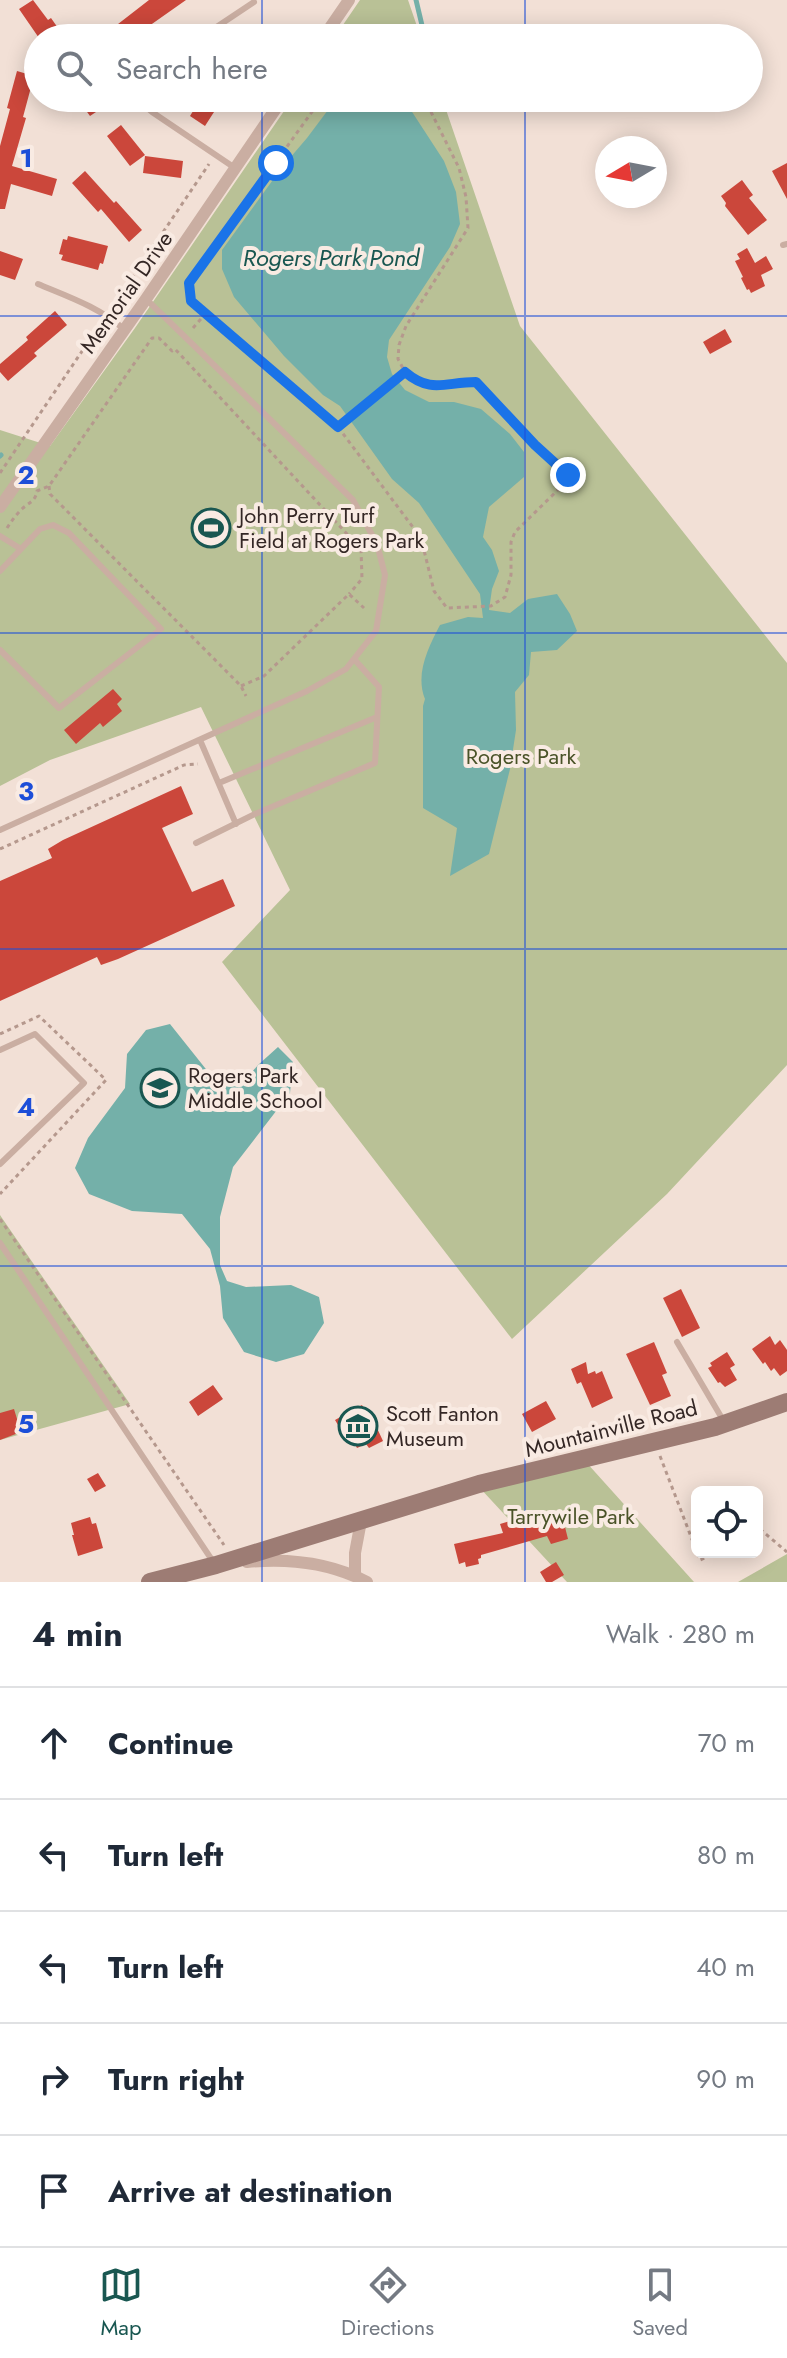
<!DOCTYPE html>
<html lang="en">
<head>
<meta charset="utf-8">
<style>
  body { margin:0; font-family:Jost,sans-serif; background:#f2f2f3; color:#1f2937 }
  .controls { position:absolute; right:24px; bottom:24px; display:grid; overflow:hidden; border-radius:12px; box-shadow:0 4px 20px #0003 }
  .controls button { width:72px; height:72px; display:grid; place-items:center; padding:0; border:0; border-bottom:2px solid #e0e1e3; background:#fff; color:#1f2937; font:40px sans-serif }
  .compass { position:absolute; left:595px; top:136px; width:72px; height:72px; border-radius:50%; background:#fff; box-shadow:0 4px 20px #0003; rotate:260deg }
  .stop { position:absolute; width:24px; height:24px; margin:-18px; border:6px solid #1a73e8; border-radius:50%; background:#fff }
  .stop.end { background:#1a73e8; border-color:#fff; box-shadow:0 2px 8px #0008 }
  .list { margin:0; padding:0; list-style:none }
  h2 { display:flex; justify-content:space-between; align-items:center; height:104px; margin:0; padding:0 32px; font-size:34px }
  h2 small { font-size:26px; font-weight:400; color:#747a83 }
  .list li { display:grid; grid-template-columns:52px 1fr auto; gap:24px; align-items:center; box-sizing:border-box; height:112px; padding:0 32px; border-top:2px solid #e0e1e3 }
  .list b { display:block; font-size:30px; white-space:nowrap }
  .list em { font-size:26px; font-style:normal; color:#747a83 }
  .icon { flex:none; width:44px; height:44px; fill:none; stroke:currentColor; stroke-width:2; stroke-linecap:round; stroke-linejoin:round }
  .map { position:relative; flex:none; width:787px; height:1582px; overflow:hidden }
  .search { position:absolute; background:#fff; box-shadow:0 4px 20px #0003; left:24px; right:24px; top:24px; height:88px; display:flex; align-items:center; gap:20px; box-sizing:border-box; padding:0 28px; border-radius:44px; color:#747a83; font-size:30px }
  .sheet { height:664px; background:#fff }
  nav { display:flex; justify-content:space-around; align-items:center; box-sizing:border-box; height:112px; border-top:2px solid #e0e1e3; background:#fff; font-size:22px; color:#747a83 }
  nav a { display:grid; justify-items:center; gap:4px }
  nav .on { color:#195751 }
  .map>svg:first-child { display:block }
  .green { fill:#b9c196 }
  .water { fill:#74b0a9 }
  .lines { fill:none; stroke-linecap:round; stroke-linejoin:round }
  .stream { stroke:#74b0a9; stroke-width:5 }
  .building { fill:#cb473b }
  .path { stroke:#b5988d; stroke-width:3; stroke-dasharray:4 4; stroke-linecap:butt }
  .lane { stroke:#caaea2; stroke-width:6 }
  .street { stroke:#caaea2; stroke-width:12 }
  .secondary { stroke:#9d7c74; stroke-width:18 }
  .route { stroke:#1a73e8; stroke-width:10 }
  .grid { fill:none; stroke:#1d4ed8; stroke-width:2; stroke-opacity:0.55 }
  .labels { text-anchor:middle; stroke-width:8; stroke-linejoin:round; paint-order:stroke }
  .street-label { font-size:22px; fill:#342725; stroke:#f9ebe3 }
  .poi-label { font-size:22px; fill:#342725; stroke:#f9ebe3; text-anchor:start }
  .park-label { font-size:22px; fill:#4a5328; stroke:#f9ebe3 }
  .water-label { font-size:24px; font-style:italic; fill:#195751; stroke:#f9ebe3 }
  .grid-label { font-size:26px; text-anchor:middle; font-weight:bold; fill:#1d4ed8; stroke:#f9ebe3; stroke-width:8; stroke-linejoin:round; paint-order:stroke }
</style>
</head>
<body>
<div class="map">
<svg width="787" height="1582" viewBox="0 0 787 1582">
  <rect width="100%" height="100%" fill="#f2e0d6"/>
  <!-- green -->
  <path class="green" d="M360,0h48l13,38h-87z
    M293,98h149l78,228 267,337v402l-120,129 -155,145 -290,-377 68,-72 -89,-183 -151,53 -50,26v-356l50,16 85,-118z
    M0,1215l2,3 128,186 -130,36z
    M586,1462l108,120h-127l-88,-95z
    M787,1554v28h-49z"/>
  <!-- water -->
  <path class="water" d="M337,98h66l41,63 12,31 4,32 -10,23 -61,93 -2,17 5,17 13,16 24,12h25l27,7 29,25 14,18v25l-35,30 -6,30 9,13 7,21 -7,18 -3,21 21,3 18,-14 29,-5 13,20 7,17 -20,19 -26,2 -2,23 -14,17 1,38 -6,39 -21,85 -39,22 7,-48 -34,-20v-102l2,-7c-10,-25 3,-51 15,-74l28,-8 15,1 -3,-24 -61,-91 -27,-24 -52,-73 -17,-11 -39,-39 -50,-59 -12,-28v-19l61,-84 24,-28z
    M170,1024l47,59 22,4 19,-22 20,-18 15,15 -3,31 -57,74 -13,50v48l7,16 19,6 45,-2 28,12 5,26 -20,31 -28,8 -32,-10 -21,-34 -3,-32 -10,-37 -28,-35 -50,-3 -43,-17 -14,-26 13,-30 37,-50 2,-34 19,-24z"/>
  <g class="lines">
    <!-- stream -->
    <path class="stream" d="M416,0l9,38
      M0,456l1,-1"/>
  </g>
  <!-- building -->
  <path class="building" d="M33,0l15,20 3,-2 14,20h-26l-20,-29z
    M149,0h37l-54,38h-32z
    M248,24l23,14h-32z
    M17,71l17,5 -11,41 3,1 -14,48 45,13 -5,17 -41,-12 -6,25h-5v-63l10,-37 -3,-1z
    M77,98h40l-27,18z
    M201,98h22l-18,28 -15,-10z
    M121,125l24,30 -15,11 -23,-30z
    M145,156l38,5 -2,17 -38,-5z
    M787,163v36l-15,-28z
    M85,171l29,32 2,-2 26,29 -13,12 -28,-33 -3,3 -26,-29z
    M742,180l11,15 -4,3 18,22 -19,15 -23,-29 1,-3 -5,-7z
    M68,236l40,10 -5,18 -3,-1 -2,7 -37,-10 2,-5 -4,-1 4,-15 4,1z
    M747,248l8,15 11,-7 7,13 -12,6 4,11 -14,7 -2,-4 -2,1 -6,-12 2,-1 -8,-16 5,-2 -3,-5z
    M0,251l23,8 -8,21 -15,-5z
    M55,311l12,14 -33,28 3,3 -29,25 -8,-9v-8l28,-24 -2,-3z
    M725,329l7,13 -22,12 -7,-12z
    M113,689l9,10 -5,5 5,7 -19,16 -3,-4 -24,21 -12,-14z
    M181,786l12,28 -31,14 30,64 31,-13 12,27 -117,53 -17,6 -4,-8 -97,44v-120l52,-23 -4,-9 15,-9z
    M681,1289l19,39 -18,9 -19,-39z
    M770,1336l5,9 5,-5 7,10v21l-7,5 -6,-8 -3,3 -6,-9 -2,2 -11,-15z
    M654,1342l13,31 -5,2 9,21 -21,9 -24,-51z
    M727,1352l8,13 -5,3 7,12 -12,7 -5,-5 -2,1 -10,-15 4,-2 -2,-3z
    M586,1362l2,12 7,-3 1,3 6,-3 11,27 -21,10 -11,-26 -4,2 -6,-15z
    M213,1385l10,14 -25,17 -9,-14z
    M546,1401l10,18 -24,13 -10,-18z
    M362,1405l5,10 3,-2 13,28 -14,7 -3,-4 -9,4 -8,-15 -5,2 -9,-15z
    M14,1409l7,23 -21,8v-27z
    M98,1473l8,13 -11,6 -8,-13z
    M90,1517l2,7 4,-1 7,25 -25,8 -6,-21h2l-3,-12z
    M536,1517l2,9 25,-7 5,20 -17,5 -4,-8 -66,19v3l-3,1 1,5 -13,3 -1,-5 -6,2 -5,-20 49,-11 -3,-9 13,-4 1,4z
    M556,1562l8,13 -12,7h-6l-6,-10z"/>
  <g class="lines">
    <!-- path -->
    <path class="path" d="M366,38l11,-6 9,6
      M322,98l-133,185 2,18 147,126 83,111 13,53 13,17 44,-2 14,-9 6,-22v-33l4,-10 51,-50 3,-6 -34,-31 -59,-63 -48,4 -12,-5 -11,-9 -7,-13 1,-14 7,-19 62,-98 -2,-31 -7,-29 -35,-70
      M114,305l95,-141
      M193,328l13,-15
      M338,427l67,-55
      M0,473l99,-147
      M49,486l1,8 191,192 5,10
      M7,528c4,-6 8,-12 13,-17 8,-9 15,-8 17,-20l12,-5 103,-148h7l13,13 3,-2 186,200 1,30 -13,15
      M241,686l23,-10 85,-82 15,14
      M0,849l184,-84 14,-1
      M0,1034l39,-18 67,64 -106,114
      M0,1219l224,326
      M660,1456l40,104 19,-8
      M757,1537l4,-2v-5l26,22"/>
    <!-- lane -->
    <path class="lane" d="M200,38l54,-36
      M140,98l3,6 9,8 83,56
      M783,245l4,-1
      M38,284c31,13 61,23 87,46
      M0,536l21,13 19,-20 13,-4 16,8 92,96 -102,79 -59,-58
      M0,571l21,-22
      M200,740l36,84
      M219,783l158,-66
      M0,830l307,-139 39,-22 30,-38 9,-56 -8,-31 -24,-44 -206,-200
      M196,843l59,-29 120,-51 4,-76 -25,-28
      M0,1050l35,-16 49,49 -84,81
      M0,1243l214,320
      M677,1342l46,78"/>
    <!-- street -->
    <path class="street" d="M323,38l26,-38
      M0,507l146,-208 137,-201
      M247,1562c42,-4 82,0 120,20
      M355,1576v-23l6,-32"/>
    <!-- secondary -->
    <path class="secondary" d="M150,1582l66,-17 263,-81 236,-57 72,-25"/>
  </g>
  <g class="lines">
    <!-- route -->
    <path class="route" d="M276,163l-87,120 2,18 147,126 67,-55c26,22 40,10 71,10l59,63 33,30"/>
  </g>
  <!-- grid -->
  <path class="grid" d="M262,0v38M525,0v38M262,98v1484M525,98v1484M0,316h787M0,633h787M0,949h787M0,1266h787"/>
  <!-- icons -->
  <defs>
    <g id="stadium-ring" transform="scale(2)"><circle r="9.5" fill="#f9ebe3" stroke="#195751" stroke-width="1.5"/><path d="M0-5a6.5 5 0 1 0 0 10a6.5 5 0 1 0 0-10ZM-3.5-1.8h7v3.6h-7Z" fill="#195751"/></g>
    <g id="school-ring" transform="scale(2)"><circle r="9.5" fill="#f9ebe3" stroke="#195751" stroke-width="1.5"/><path d="M0-5L7-2L0 1L-7-2ZM-4 1L0 2.5L4 1V4Q0 6-4 4Z" fill="#195751"/></g>
    <g id="museum-ring" transform="scale(2)"><circle r="9.5" fill="#f9ebe3" stroke="#195751" stroke-width="1.5"/><path d="M0-6L6-3V-2H-6V-3ZM-5-1h2V3h-2ZM-1-1h2V3h-2ZM3-1h2V3H3ZM-6 4H6V6H-6Z" fill="#195751"/></g>
  </defs>
  <g fill-rule="evenodd">
    <use href="#stadium-ring" x="211" y="528"/>
    <use href="#school-ring" x="160" y="1088"/>
    <use href="#museum-ring" x="358" y="1426"/>
  </g>
  <g class="labels">
    <!-- street labels -->
    <g class="street-label">
      <text transform="translate(126 292) rotate(-55)" y="8">Memorial Drive</text>
      <text transform="translate(611 1428) rotate(-14)" y="8">Mountainville Road</text>
    </g>
    <!-- poi labels -->
    <g class="poi-label">
      <text x="239" y="523">John Perry Turf<tspan x="239" dy="25">Field at Rogers Park</tspan></text>
      <text x="188" y="1083">Rogers Park<tspan x="188" dy="25">Middle School</tspan></text>
      <text x="386" y="1421">Scott Fanton<tspan x="386" dy="25">Museum</tspan></text>
    </g>
    <!-- park labels -->
    <g class="park-label">
      <text x="521" y="764">Rogers Park</text>
      <text x="571" y="1524">Tarrywile Park</text>
    </g>
    <!-- water labels -->
    <g class="water-label">
      <text x="331" y="266">Rogers Park Pond</text>
    </g>
  </g>
  <g class="grid-label">
    <text x="26" y="167">1</text>
    <text x="26" y="484">2</text>
    <text x="26" y="800">3</text>
    <text x="26" y="1116">4</text>
    <text x="26" y="1433">5</text>
  </g>
</svg>
<div class="controls">
<button><svg class="icon" aria-label="locate" viewBox="0 0 24 24"><circle cx="12" cy="12" r="6"/><path d="M12 2v4M12 18v4M2 12h4M18 12h4"/></svg></button>
</div>
<svg class="compass" viewBox="-18 -18 36 36"><path d="M0-13l5 13h-10z" fill="#e53935"/><path d="M0 13l5-13h-10z" fill="#747a83"/></svg>
<div class="stop" style="left:276px;top:163px"></div>
<div class="stop end" style="left:568px;top:475px"></div>
<div class="search"><svg class="icon" aria-label="search" viewBox="0 0 24 24"><circle cx="10" cy="10" r="6"/><path d="M15 15l6 6"/></svg>Search here</div>
</div>
<section class="sheet">
<h2>4 min<small>Walk · 280 m</small></h2>
<ul class="list">
<li><svg class="icon" aria-label="ahead" viewBox="0 0 24 24"><path d="M12 20V5M6 11l6-6 6 6"/></svg><div><b>Continue</b></div><em>70 m</em></li>
<li><svg class="icon" aria-label="left" viewBox="0 0 24 24"><path d="M17 20v-9H6M10 6l-5 5 5 5"/></svg><div><b>Turn left</b></div><em>80 m</em></li>
<li><svg class="icon" aria-label="left" viewBox="0 0 24 24"><path d="M17 20v-9H6M10 6l-5 5 5 5"/></svg><div><b>Turn left</b></div><em>40 m</em></li>
<li><svg class="icon" aria-label="right" viewBox="0 0 24 24"><path d="M7 20v-9h11M14 6l5 5-5 5"/></svg><div><b>Turn right</b></div><em>90 m</em></li>
<li><svg class="icon" aria-label="arrive" viewBox="0 0 24 24"><path d="M6 21V4h12l-3 4 3 4H6"/></svg><div><b>Arrive at destination</b></div></li>
</ul>
</section>
<nav>
<a class="on"><svg class="icon" aria-label="map" viewBox="0 0 24 24"><path d="M3 6l6-2 6 2 6-2v14l-6 2-6-2-6 2zM9 4v14M15 6v14"/></svg>Map</a>
<a><svg class="icon" aria-label="directions" viewBox="0 0 24 24"><path d="M12 3l9 9-9 9-9-9zM9 14v-3h6M13 9l2 2-2 2"/></svg>Directions</a>
<a><svg class="icon" aria-label="saved" viewBox="0 0 24 24"><path d="M7 4h10v16l-5-4-5 4z"/></svg>Saved</a>
</nav>
</body>
</html>
